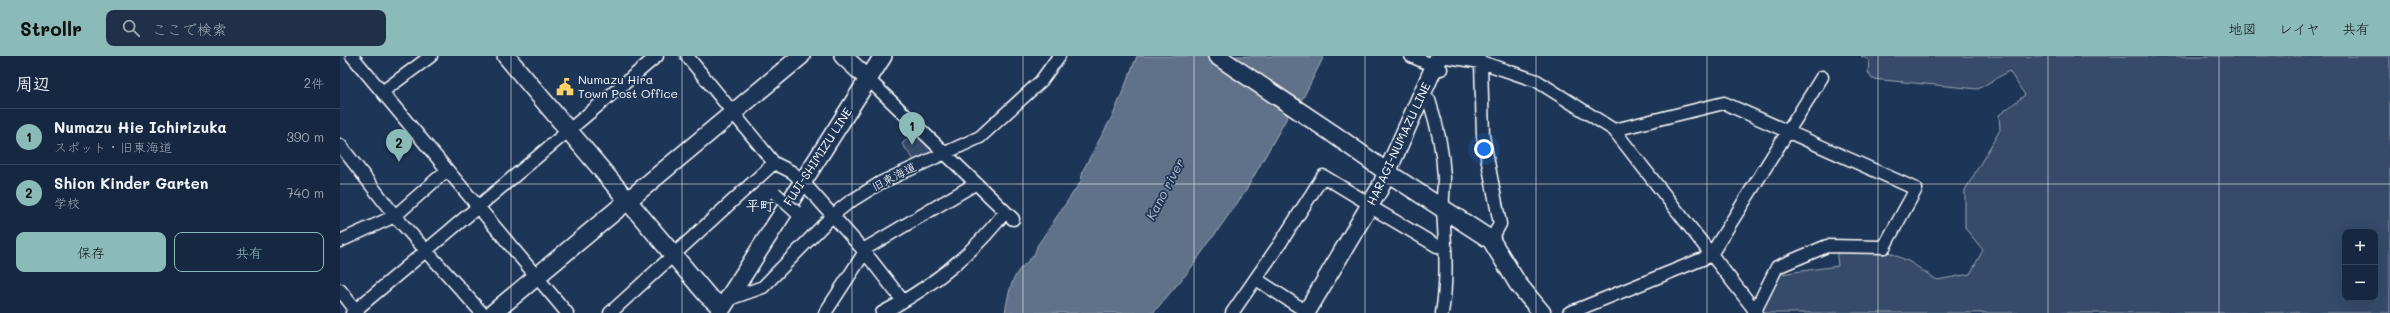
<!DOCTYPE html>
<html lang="ja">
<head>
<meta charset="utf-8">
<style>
  body { margin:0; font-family:Mali,"Klee One",sans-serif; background:#1f3048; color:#f1f3f6 }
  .controls { position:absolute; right:12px; bottom:12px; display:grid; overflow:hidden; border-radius:8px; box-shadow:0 4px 16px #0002 }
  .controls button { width:36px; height:36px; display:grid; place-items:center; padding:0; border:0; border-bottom:1px solid #35445a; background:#162841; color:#f1f3f6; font:20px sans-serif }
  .you { position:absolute; left:1144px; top:93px; width:14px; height:14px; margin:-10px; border:3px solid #fff; border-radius:50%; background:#1a73e8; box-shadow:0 0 0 6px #1a73e833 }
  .badge { display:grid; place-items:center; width:26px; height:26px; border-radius:50%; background:#8bbbb9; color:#111; font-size:13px; font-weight:700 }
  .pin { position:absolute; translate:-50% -33px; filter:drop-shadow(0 1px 2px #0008) }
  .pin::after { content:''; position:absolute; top:21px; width:14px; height:12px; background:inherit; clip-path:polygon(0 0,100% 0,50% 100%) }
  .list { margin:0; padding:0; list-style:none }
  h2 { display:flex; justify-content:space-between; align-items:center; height:52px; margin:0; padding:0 16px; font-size:17px }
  h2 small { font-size:13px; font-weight:400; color:#9ea6b1 }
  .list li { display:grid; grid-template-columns:26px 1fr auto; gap:12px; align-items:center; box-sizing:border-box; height:56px; padding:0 16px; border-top:1px solid #35445a }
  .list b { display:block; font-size:15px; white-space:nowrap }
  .list p { margin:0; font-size:13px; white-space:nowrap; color:#9ea6b1 }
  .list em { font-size:13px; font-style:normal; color:#9ea6b1 }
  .actions { display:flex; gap:8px; padding:12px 16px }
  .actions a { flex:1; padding:9px 0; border:1px solid #8bbbb9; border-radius:8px; text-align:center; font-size:14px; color:#8bbbb9 }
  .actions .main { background:#8bbbb9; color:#111 }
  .icon { flex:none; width:22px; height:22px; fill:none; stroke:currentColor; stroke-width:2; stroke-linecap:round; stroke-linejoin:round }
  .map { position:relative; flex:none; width:2050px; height:257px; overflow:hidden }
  header { display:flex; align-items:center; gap:24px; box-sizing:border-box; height:56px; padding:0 20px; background:#8bbbb9; color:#111 }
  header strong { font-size:19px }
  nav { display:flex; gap:22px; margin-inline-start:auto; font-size:14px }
  .search { width:280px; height:36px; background:#1f3048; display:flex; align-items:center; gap:10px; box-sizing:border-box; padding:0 14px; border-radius:8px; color:#9ea6b1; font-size:15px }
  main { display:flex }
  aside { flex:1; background:#162841 }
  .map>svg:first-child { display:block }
  .green { fill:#364b69; stroke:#9aa5b4; fill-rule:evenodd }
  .water { fill:#617289; stroke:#a0aab8 }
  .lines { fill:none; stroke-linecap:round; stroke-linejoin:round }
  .street-casing { stroke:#fff; stroke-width:15 }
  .secondary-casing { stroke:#fff; stroke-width:20 }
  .street { stroke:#1d3557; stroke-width:12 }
  .secondary { stroke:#1d3557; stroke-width:17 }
  .street-bridge-casing { stroke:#fff; stroke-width:15; stroke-linecap:butt }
  .street-bridge { stroke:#1d3557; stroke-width:12 }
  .grid { fill:none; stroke:#fff; stroke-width:1; stroke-opacity:0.55 }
  .labels { text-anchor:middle; stroke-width:3.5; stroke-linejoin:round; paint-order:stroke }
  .poi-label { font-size:12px; fill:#fff; stroke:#1d3557; text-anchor:start }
  .street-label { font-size:12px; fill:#fff; stroke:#1d3557 }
  .water-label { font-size:13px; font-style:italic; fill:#b8c0ca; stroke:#1d3557 }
  .quarter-label { font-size:14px; font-weight:bold; fill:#fff; stroke:#1d3557 }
</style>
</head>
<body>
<header>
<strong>Strollr</strong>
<div class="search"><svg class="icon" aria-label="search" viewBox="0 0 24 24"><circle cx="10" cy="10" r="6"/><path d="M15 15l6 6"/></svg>ここで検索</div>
<nav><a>地図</a><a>レイヤ</a><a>共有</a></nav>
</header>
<main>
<aside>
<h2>周辺<small>2件</small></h2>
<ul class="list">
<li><span class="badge">1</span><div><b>Numazu Hie Ichirizuka</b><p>スポット · 旧東海道</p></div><em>390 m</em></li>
<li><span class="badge">2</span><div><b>Shion Kinder Garten</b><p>学校</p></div><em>740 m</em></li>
</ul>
<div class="actions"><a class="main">保存</a><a>共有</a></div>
</aside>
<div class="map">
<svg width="2050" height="257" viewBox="0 0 2050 257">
  <rect width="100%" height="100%" fill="#1d3557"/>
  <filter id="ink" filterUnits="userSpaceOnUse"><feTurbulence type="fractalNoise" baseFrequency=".025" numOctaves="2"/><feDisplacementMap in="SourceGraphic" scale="8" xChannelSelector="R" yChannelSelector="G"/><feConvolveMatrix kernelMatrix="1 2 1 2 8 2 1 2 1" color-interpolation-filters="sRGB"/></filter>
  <g filter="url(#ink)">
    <!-- green -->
    <path class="green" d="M1521,0h529v257h-627l-3,-3 13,-35 65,-9 -2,-19 44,1 30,14 27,18 33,-6 13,-24 -18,-22v-38l35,-60 -1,-15 26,-20 -16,-24 -31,18 -106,-10 -4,-7 1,-12zM2005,176h30v66h-30z
      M575,74l17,17v4l-17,10 -13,-17z"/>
    <!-- water -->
    <path class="water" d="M797,0h187l-21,42 -14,16 -44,78 -57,80 -35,41h-148c2,-13 5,-29 12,-40 7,-11 18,-14 20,-27l44,-65 2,-11 31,-57z"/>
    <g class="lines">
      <!-- street casing -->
      <g class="street-casing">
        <path id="street" d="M12,0l215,257
          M347,0l87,107 18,9 10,9 62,70 39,50
          M1071,0l30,13
          M1107,1l34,5 56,19 77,49 143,183
          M1141,6l2,74 17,88 -9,16
          M528,23l145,140
          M42,36l49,-36
          M1089,44c8,24 14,52 15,78 0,10 -2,21 -1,31 2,35 5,69 -1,104
          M1274,74l110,-27 192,86 -32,58 -57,-1 -50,21 -23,46
          M0,89l55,71 87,97
          M1036,154l61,36 9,2
          M0,185l55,-25 52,-46
          M916,223l51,33
          M0,234l18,23
          M389,243l34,-12 70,-72 15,-12 32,-20 100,-46 61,-56 18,-25
          M12,257l305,-257
          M270,257l164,-150
          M485,257l43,-66 107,-63
          M542,257c48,-25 90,-58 123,-101
          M892,257l49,-71 42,-66 48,29
          M1229,257l141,-57 112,-179"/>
      </g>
      <!-- secondary casing -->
      <g class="secondary-casing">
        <path id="secondary" d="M166,0l201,239 15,13
          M503,0l25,23
          M877,0l115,77 56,40 103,67 27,44 24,29
          M153,257l308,-257
          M379,257l164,-257
          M966,257l74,-125 59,-132"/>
      </g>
      <!-- street -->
      <use href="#street" class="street"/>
      <!-- secondary -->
      <use href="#secondary" class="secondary"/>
      <!-- street-bridge casing -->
      <g class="street-bridge-casing">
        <path id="street-bridge" d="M435,137l21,19"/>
      </g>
      <!-- street-bridge -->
      <use href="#street-bridge" class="street-bridge"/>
    </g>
  </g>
  <!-- grid -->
  <path class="grid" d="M171,0v257M342,0v257M512,0v257M683,0v257M854,0v257M1025,0v257M1196,0v257M1367,0v257M1538,0v257M1708,0v257M1879,0v257M0,128h2050"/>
  <!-- icons -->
  <defs>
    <g id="civic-bare" transform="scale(1.38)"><path d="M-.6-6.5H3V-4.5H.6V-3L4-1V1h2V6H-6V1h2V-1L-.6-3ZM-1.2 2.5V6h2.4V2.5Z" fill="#ffd166" stroke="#1d3557" stroke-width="2.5" paint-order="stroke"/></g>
  </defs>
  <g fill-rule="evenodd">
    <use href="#civic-bare" x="225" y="31"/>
  </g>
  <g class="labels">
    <!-- poi labels -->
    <g class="poi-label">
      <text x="238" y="28">Numazu Hira<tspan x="238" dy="14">Town Post Office</tspan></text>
    </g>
    <!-- street labels -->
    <g class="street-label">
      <text transform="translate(1059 88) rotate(-65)" y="4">HARAGI-NUMAZU LINE</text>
      <text transform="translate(478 101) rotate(-57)" y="4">FUJI-SHIMIZU LINE</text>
      <text transform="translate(554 121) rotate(-27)" y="4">旧東海道</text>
    </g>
    <!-- water labels -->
    <g class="water-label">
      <text transform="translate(825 133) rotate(-62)" y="5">Kano river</text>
    </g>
    <!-- quarter labels -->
    <g class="quarter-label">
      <text x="420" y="155">平町</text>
    </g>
  </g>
</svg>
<div class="controls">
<button>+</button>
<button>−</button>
</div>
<div class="you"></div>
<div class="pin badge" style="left:572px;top:89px">1</div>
<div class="pin badge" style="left:59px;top:106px">2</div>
</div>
</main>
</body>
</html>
